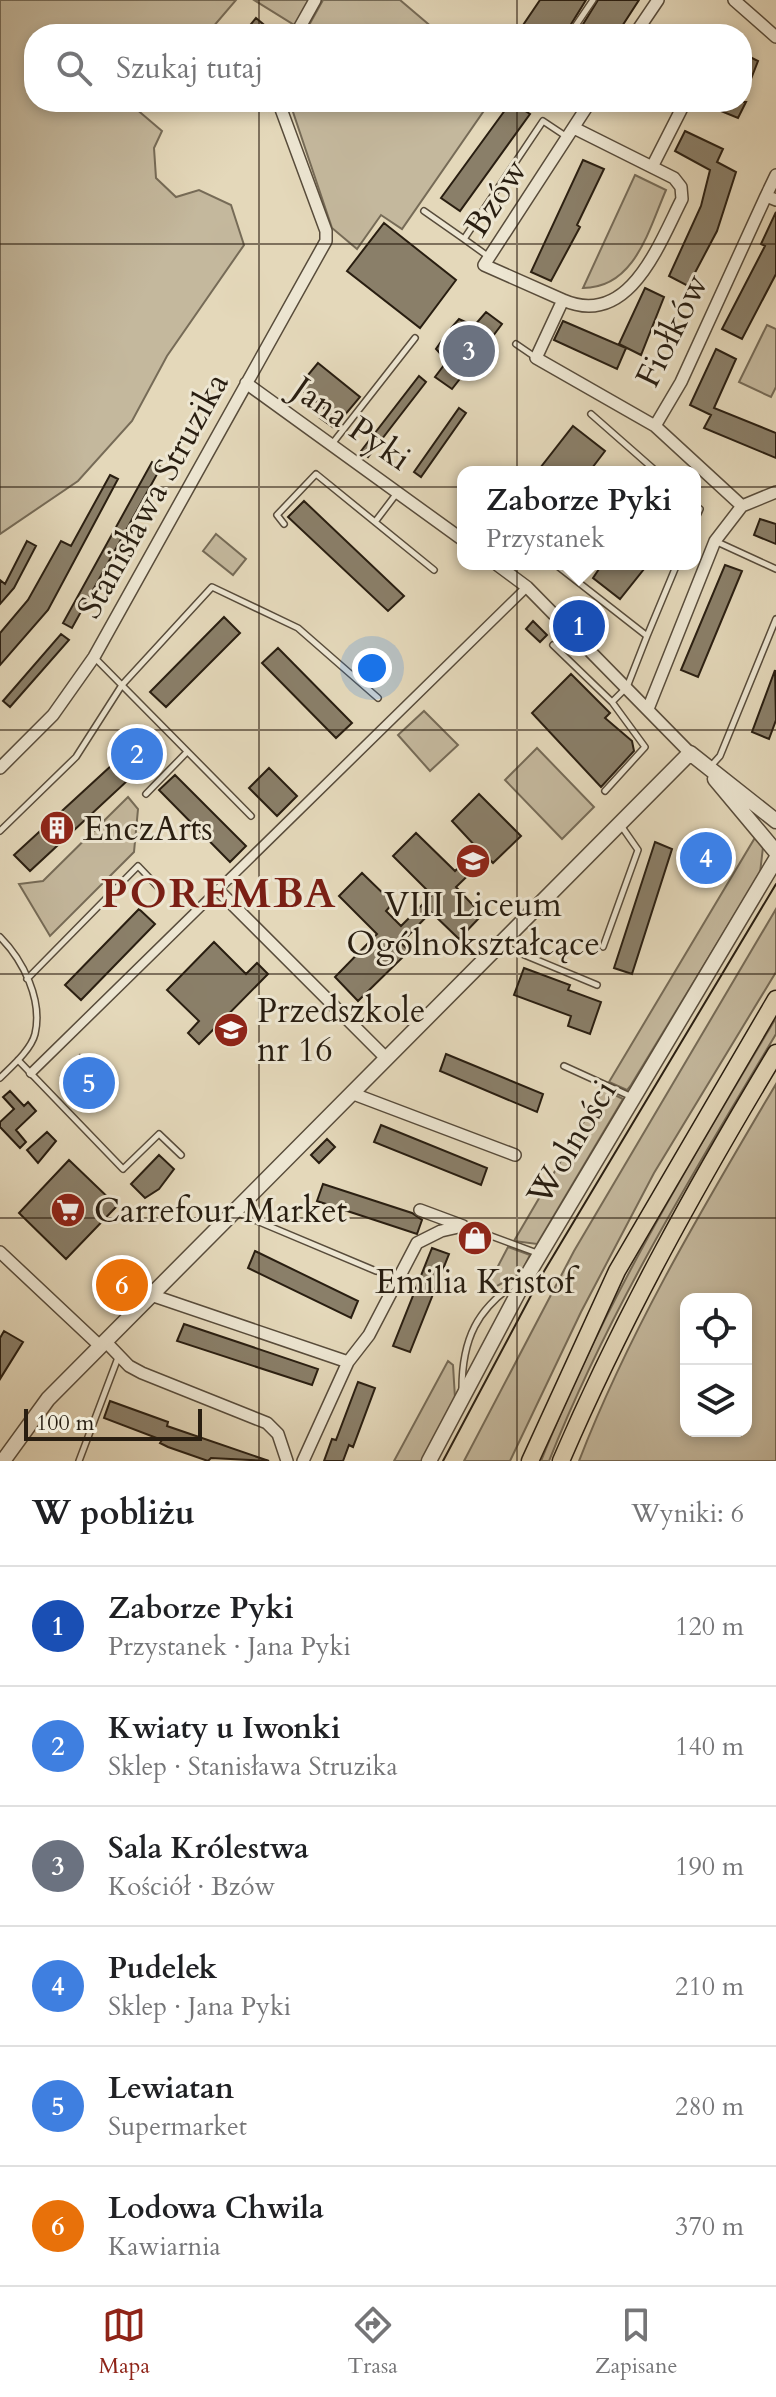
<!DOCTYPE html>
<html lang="pl">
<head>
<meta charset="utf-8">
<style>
  body { margin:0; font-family:Cardo,serif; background:#f2f2f2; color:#202124 }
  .controls { position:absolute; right:24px; bottom:24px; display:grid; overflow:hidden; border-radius:16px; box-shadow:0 4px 12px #0003 }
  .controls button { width:72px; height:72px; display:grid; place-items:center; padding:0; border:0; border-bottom:2px solid #e0e0e0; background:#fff; color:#202124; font:40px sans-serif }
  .scale { position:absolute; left:24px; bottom:20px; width:178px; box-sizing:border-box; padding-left:8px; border:4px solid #291e11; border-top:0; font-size:22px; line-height:28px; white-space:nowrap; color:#291e11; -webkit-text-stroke:6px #ede6d2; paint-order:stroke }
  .you { position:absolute; left:372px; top:668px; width:28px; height:28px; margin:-20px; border:6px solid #fff; border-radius:50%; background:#1a73e8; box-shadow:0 0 0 12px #1a73e833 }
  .badge { display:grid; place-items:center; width:52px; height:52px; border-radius:50%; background:#8f2418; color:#fff; font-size:26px; font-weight:700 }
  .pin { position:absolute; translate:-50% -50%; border:4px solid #fff; box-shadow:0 2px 8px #0006 }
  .popup { position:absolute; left:457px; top:466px; width:244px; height:104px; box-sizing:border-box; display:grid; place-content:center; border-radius:16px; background:#fff; filter:drop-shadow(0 2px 6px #0005); font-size:26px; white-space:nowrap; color:#757577 }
  .popup b { font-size:30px; color:#202124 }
  .popup::after { content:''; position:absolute; left:50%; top:100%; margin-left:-16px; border:16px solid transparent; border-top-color:#fff }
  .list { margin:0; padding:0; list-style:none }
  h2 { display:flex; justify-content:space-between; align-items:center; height:104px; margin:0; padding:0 32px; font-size:34px }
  h2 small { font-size:26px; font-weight:400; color:#757577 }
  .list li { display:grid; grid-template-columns:52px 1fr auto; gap:24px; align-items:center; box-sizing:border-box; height:120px; padding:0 32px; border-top:2px solid #e0e0e0 }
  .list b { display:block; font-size:30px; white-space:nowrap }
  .list p { margin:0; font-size:26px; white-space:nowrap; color:#757577 }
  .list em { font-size:26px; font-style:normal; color:#757577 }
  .icon { flex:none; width:44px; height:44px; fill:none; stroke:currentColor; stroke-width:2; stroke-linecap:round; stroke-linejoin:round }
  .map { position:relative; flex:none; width:776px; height:1461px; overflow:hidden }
  .search { position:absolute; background:#fff; box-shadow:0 4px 12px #0003; left:24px; right:24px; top:24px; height:88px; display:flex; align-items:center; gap:20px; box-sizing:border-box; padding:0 28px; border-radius:32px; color:#757577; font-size:30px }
  .sheet { height:824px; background:#fff }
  nav { display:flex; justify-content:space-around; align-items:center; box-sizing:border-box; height:112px; border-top:2px solid #e0e0e0; background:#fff; font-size:22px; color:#757577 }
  nav a { display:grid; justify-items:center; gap:4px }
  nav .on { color:#8f2418 }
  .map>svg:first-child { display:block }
  .green { fill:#c4b89d; stroke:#766b57; stroke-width:2; fill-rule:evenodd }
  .building { fill:#8a7f69; stroke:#291e11; stroke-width:2 }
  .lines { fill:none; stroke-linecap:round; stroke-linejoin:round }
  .service-casing { stroke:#584c3b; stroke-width:8 }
  .pedestrian-casing { stroke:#584c3b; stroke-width:11 }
  .minor-casing { stroke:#584c3b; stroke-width:14 }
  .tertiary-casing { stroke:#584c3b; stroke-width:17 }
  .primary-casing { stroke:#291e11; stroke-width:19 }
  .service { stroke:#ede6d2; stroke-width:5 }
  .pedestrian { stroke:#ede6d2; stroke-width:8 }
  .minor { stroke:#ede6d2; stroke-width:11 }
  .tertiary { stroke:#ede6d2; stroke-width:14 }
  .primary { stroke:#e4d8ba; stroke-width:16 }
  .tram { stroke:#291e11; stroke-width:2 }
  .grid { fill:none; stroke:#291e11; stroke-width:2; stroke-opacity:0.55 }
  .labels { text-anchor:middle; stroke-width:6; stroke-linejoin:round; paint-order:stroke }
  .street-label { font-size:34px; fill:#291e11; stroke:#ede6d2 }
  .poi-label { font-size:34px; fill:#291e11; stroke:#ede6d2; text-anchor:start }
  .district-label { font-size:42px; font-weight:bold; letter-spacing:2px; fill:#7a1f14; stroke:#ede6d2 }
</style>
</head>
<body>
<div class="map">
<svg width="776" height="1461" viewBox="0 0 776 1461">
  <rect width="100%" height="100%" fill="#e4d8ba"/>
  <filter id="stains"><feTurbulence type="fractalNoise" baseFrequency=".0025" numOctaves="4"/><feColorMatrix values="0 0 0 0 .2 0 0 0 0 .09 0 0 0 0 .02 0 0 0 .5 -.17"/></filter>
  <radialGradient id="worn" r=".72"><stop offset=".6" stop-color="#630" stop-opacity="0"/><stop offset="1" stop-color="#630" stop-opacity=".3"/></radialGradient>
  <!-- green -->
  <path class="green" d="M0,0h236l-29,34h-173v68h94l34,29 -8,17 2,30 20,19 23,-7 32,15 13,40 -77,111 -35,65 -54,60 -78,53z
    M254,0h56l-14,26z
    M323,0h77l40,34h-136z
    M295,102h195l-88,127 -21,-14 -24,34 -25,-21 -41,-122z
    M635,175l31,15c-17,39 -31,98 -83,98z
    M767,325l9,4v58l-5,10 -32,-15z
    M216,534l30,25 -13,16 -30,-24z
    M424,711l34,34 -28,26 -32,-36z
    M537,748l57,59 -32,32 -57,-59z
    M128,797l10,12 -4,43 -84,84 -31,-52 24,-3z
    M756,836l7,11 -3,26 -129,212 -4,5 -18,-8z
    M776,909v63l-122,201 -73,139 -71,149h-46l110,-210z
    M776,1018v16c-83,139 -167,276 -227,427h-8c62,-156 149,-300 235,-443z
    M776,1084v377h-197c51,-132 125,-255 197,-377zM686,1299h60v132h-60z
    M603,1089l20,10 -86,145 -23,-3z
    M508,1247l22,8 -9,18 -37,20z
    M448,1361l5,4 2,33 -33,63h-28z"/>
  <!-- building -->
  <path class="building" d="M540,0h46l-21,34h-48z
    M598,0h41l-22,34h-40z
    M256,18l19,16h-32z
    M742,53l16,8 -16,41z
    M511,102l19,12 -70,97 -19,-13z
    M699,102h47l-8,16z
    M685,131l38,18 -6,13 19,10 -19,59 -29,55 -19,-10 32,-70 9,-36 -35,-19z
    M583,160l21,9 -27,56 3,2 -29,54 -20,-9z
    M776,212v62l-34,65 -20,-10 43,-83 -4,-2z
    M384,223l72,57 -36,48 -73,-57z
    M645,288l19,9 -23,58 -22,-11z
    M486,312l16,12 -18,24 9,7 -14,18 -9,-7 -18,23 -17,-12 12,-16 -11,-12 7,-10 9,-2 -1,-9 8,-9 15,7z
    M563,321l63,27 -9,21 -63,-29z
    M716,349l20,10 -22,49 62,25v25l-72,-30 7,-13 -21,-10z
    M318,363l42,34 -26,31 -14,-10 6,-8 -28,-23z
    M419,376l7,6 -58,75 -7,-6z
    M459,408l7,5 -45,64 -7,-5z
    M573,426l32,25 -16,21h-52z
    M152,462l9,5 -89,161 -9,-5z
    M110,475l8,4 -70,131 -48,55v-32l28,-33 33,-59 10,5z
    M304,501l100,95 -16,15 -100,-94z
    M760,519l16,5v20l-22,-9z
    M27,541l9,5 -22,42 -14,16v-24l5,4z
    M592,564h56l-28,35 -27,-21 6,-9z
    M725,565l17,6 -44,106 -17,-7z
    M224,617l16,16 -74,74 -16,-15z
    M533,621l14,14 -7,7 -14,-13z
    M61,634l8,6 -59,67 -7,-6z
    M278,648l74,75 -16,15 -74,-75z
    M775,670l1,50 -7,19 -17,-7z
    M571,674l39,39 -5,5 27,23 2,10 -33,36 -69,-74z
    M124,734l18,18 -8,7 -17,-18z
    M112,765l15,16 -97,90 -16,-16z
    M269,768l28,28 -20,20 -28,-28z
    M175,775l71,71 -16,16 -71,-72z
    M479,794l42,42 -28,27 -6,-6 -31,30 26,28 -23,24 -28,-27 -30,31 8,8 -51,50 -23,-24 42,-43 -38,-38 23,-23 31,30 -7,8 15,15 31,-31 -39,-39 23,-23 39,38 23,-22 -26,-28z
    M655,842l17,7 -40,125 -18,-6z
    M139,909l16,15 -74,76 -16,-15z
    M214,942l32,32 11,-11 11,11 -69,70 -11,-11 11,-12 -32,-31z
    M524,968l46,17 -2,5 33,12 -11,32 -22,-8 3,-10 -57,-21z
    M446,1054l97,40 -6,18 -97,-41z
    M80,1055l36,34 -19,21 -36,-34z
    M10,1091l14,15 4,-4 8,9 -20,19 10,12 -6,6 -20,-21v-5l14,-13 -11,-12z
    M381,1125l106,43 -6,17 -107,-43z
    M47,1132l9,9 -18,22 -11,-13z
    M327,1139l8,8 -16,16 -8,-8z
    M159,1155l15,14 -15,20 -14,9 -14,-14z
    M69,1160l48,46 -51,53 -47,-46z
    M323,1184l89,29 10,7 -5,14 -100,-33z
    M432,1248l17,6 -39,98 -17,-6z
    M255,1251l103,50 -7,17 -103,-50z
    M121,1277l10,9 -20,20 -9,-10z
    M184,1324l134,45 -6,16 -135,-44z
    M4,1331l19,11 -23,37v-41z
    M358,1382l17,6 -22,59 -4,-2 -6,16h-19l8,-22 4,1z
    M110,1401l58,21 -1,4 102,35 -58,-3 -3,3 -40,-14 -8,-4 2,-3 -58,-22z"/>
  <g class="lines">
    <!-- service casing -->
    <g class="service-casing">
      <path id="service" d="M570,34l23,-34
        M424,211l40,28 79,-118 24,16
        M464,239l25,18
        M516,344l19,13
        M591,414l66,58
        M332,444l83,-106
        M695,505l5,4 -5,11
        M375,522l22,-29
        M284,524l-7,-9 39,-41 118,96
        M715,541l61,28
        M647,636l30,-72
        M553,645l59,57 15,-15 20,-51 -92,-72
        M95,658l156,158
        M711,766l9,-10 56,-137
        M605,791l40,-44 -33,-45
        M146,794l41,-42
        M0,831l76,-74 46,-72 90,-98 86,41 80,70
        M0,937c23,23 43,63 35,97 -4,16 -24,33 -35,44
        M503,946l94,39
        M603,947l35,-97 -16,-23
        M27,979l111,-113 21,22
        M18,1060l105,109 36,-35 22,21
        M564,1066l68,31
        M238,1213l138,58
        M464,1226l73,27
        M462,1389c0,-50 15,-81 57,-108
        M79,1461l40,-106"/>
    </g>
    <!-- pedestrian casing -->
    <g class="pedestrian-casing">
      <path id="pedestrian" d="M31,1073l496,-486"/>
    </g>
    <!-- minor casing -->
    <g class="minor-casing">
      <path id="minor" d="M734,0l42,37
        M296,34l19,-34
        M635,34l23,-34
        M590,102l-106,163 79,35 -27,58 119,68
        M653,165l32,-63
        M766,196l10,-21
        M563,300c66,29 96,-56 119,-101l-1,-12 -7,-9 -100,-50
        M246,383l217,157
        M742,506l-87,-80 26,-44 85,-186 10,4
        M496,564l31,23 163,166
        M648,709l67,-168 27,-35 34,-14
        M0,768l53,-53 41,-58 232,-416v-10l-45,-122 5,-7
        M219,891l167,167
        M351,1093l164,62
        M0,1252l100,94
        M151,1295l197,67
        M105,1341l24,25 13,7 125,50 11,11 9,27
        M303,1461l45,-99 21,-27 48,-92 24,-12 22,-5 -43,-16"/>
    </g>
    <!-- tertiary casing -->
    <g class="tertiary-casing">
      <path id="tertiary" d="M715,779l61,73
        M3,1461l45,-62 642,-646 86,68
        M429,1461l98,-185 249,-417"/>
    </g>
    <!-- primary casing -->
    <g class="primary-casing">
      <path id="primary" d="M530,1461l87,-190 159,-272
        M561,1461c61,-142 135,-275 215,-408"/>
    </g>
    <!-- service -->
    <use href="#service" class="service"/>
    <!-- pedestrian -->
    <use href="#pedestrian" class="pedestrian"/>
    <!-- minor -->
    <use href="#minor" class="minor"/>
    <!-- tertiary -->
    <use href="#tertiary" class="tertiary"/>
    <!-- primary -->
    <use href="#primary" class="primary"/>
    <!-- tram -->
    <path class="tram" d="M443,1461l100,-188 233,-389"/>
  </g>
  <!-- grid -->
  <path class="grid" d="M259,0v34M517,0v34M259,102v1359M517,102v1359M0,244h776M0,487h776M0,730h776M0,974h776M0,1218h776"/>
  <!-- icons -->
  <defs>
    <g id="building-disc" transform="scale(1.8)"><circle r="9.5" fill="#8f2418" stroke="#ede6d2"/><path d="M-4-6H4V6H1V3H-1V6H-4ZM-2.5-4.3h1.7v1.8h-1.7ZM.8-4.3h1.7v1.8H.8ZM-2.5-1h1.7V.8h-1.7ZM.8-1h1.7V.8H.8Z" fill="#fff"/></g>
    <g id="school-disc" transform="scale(1.8)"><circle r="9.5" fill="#8f2418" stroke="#ede6d2"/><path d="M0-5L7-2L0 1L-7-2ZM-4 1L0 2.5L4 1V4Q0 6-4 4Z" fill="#fff"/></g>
    <g id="supermarket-disc" transform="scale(1.8)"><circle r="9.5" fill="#8f2418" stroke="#ede6d2"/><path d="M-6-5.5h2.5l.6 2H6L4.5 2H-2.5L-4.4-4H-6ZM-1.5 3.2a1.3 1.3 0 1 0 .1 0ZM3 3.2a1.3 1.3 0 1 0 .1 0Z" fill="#fff"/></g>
    <g id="shop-disc" transform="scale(1.8)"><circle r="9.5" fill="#8f2418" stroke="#ede6d2"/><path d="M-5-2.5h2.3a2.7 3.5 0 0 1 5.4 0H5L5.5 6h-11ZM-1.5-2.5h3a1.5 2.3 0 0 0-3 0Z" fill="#fff"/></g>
  </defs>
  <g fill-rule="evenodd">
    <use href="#building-disc" x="57" y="828"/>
    <use href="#school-disc" x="473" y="861"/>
    <use href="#school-disc" x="231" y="1030"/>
    <use href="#supermarket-disc" x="68" y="1210"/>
    <use href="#shop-disc" x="475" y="1238"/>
  </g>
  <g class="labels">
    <!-- street labels -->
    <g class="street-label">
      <text transform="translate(495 197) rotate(-57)" y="12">Bzów</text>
      <text transform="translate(671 330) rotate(-64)" y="12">Fiołków</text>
      <text transform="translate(352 423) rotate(35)" y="12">Jana Pyki</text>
      <text transform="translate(152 495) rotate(-61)" y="12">Stanisława Struzika</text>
      <text transform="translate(571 1142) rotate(-59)" y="12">Wolności</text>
    </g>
    <!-- poi labels -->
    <g class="poi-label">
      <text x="83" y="840">EnczArts</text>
      <text x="473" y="916" text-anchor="middle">VIII Liceum<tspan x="473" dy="39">Ogólnokształcące</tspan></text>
      <text x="257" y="1022">Przedszkole<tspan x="257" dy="39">nr 16</tspan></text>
      <text x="94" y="1222">Carrefour Market</text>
      <text x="475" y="1293" text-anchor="middle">Emilia Kristof</text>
    </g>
    <!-- district labels -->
    <g class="district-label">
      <text x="219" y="907">POREMBA</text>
    </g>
  </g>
  <rect width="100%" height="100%" filter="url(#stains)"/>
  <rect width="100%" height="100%" fill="url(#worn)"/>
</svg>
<div class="controls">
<button><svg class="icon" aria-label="locate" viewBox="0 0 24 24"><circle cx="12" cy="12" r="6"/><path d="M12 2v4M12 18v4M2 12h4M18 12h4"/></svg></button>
<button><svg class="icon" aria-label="layers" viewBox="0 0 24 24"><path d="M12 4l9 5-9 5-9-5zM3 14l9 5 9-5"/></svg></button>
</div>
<div class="scale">100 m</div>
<div class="you"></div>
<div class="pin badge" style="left:579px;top:626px;background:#1a4fb4">1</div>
<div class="popup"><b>Zaborze Pyki</b>Przystanek</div>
<div class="pin badge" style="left:137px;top:754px;background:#3f7fe0">2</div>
<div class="pin badge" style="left:469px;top:351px;background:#6b7280">3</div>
<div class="pin badge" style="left:706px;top:858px;background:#3f7fe0">4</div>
<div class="pin badge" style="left:89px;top:1083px;background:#3f7fe0">5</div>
<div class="pin badge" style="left:122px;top:1285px;background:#e8710a">6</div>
<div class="search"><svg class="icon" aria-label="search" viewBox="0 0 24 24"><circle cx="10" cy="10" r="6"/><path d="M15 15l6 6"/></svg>Szukaj tutaj</div>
</div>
<section class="sheet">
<h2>W pobliżu<small>Wyniki: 6</small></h2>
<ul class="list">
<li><span class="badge" style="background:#1a4fb4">1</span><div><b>Zaborze Pyki</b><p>Przystanek · Jana Pyki</p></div><em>120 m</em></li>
<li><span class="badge" style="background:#3f7fe0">2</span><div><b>Kwiaty u Iwonki</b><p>Sklep · Stanisława Struzika</p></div><em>140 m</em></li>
<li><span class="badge" style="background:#6b7280">3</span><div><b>Sala Królestwa</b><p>Kościół · Bzów</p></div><em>190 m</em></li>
<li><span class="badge" style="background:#3f7fe0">4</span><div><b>Pudelek</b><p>Sklep · Jana Pyki</p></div><em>210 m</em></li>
<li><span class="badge" style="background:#3f7fe0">5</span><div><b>Lewiatan</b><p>Supermarket</p></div><em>280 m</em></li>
<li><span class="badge" style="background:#e8710a">6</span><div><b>Lodowa Chwila</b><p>Kawiarnia</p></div><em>370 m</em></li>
</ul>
</section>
<nav>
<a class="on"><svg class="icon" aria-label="map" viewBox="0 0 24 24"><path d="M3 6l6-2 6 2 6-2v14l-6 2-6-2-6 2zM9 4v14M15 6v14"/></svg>Mapa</a>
<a><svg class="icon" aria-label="directions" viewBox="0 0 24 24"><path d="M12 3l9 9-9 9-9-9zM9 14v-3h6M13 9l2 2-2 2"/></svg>Trasa</a>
<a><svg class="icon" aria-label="saved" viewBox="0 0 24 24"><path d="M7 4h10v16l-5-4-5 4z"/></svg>Zapisane</a>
</nav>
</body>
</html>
